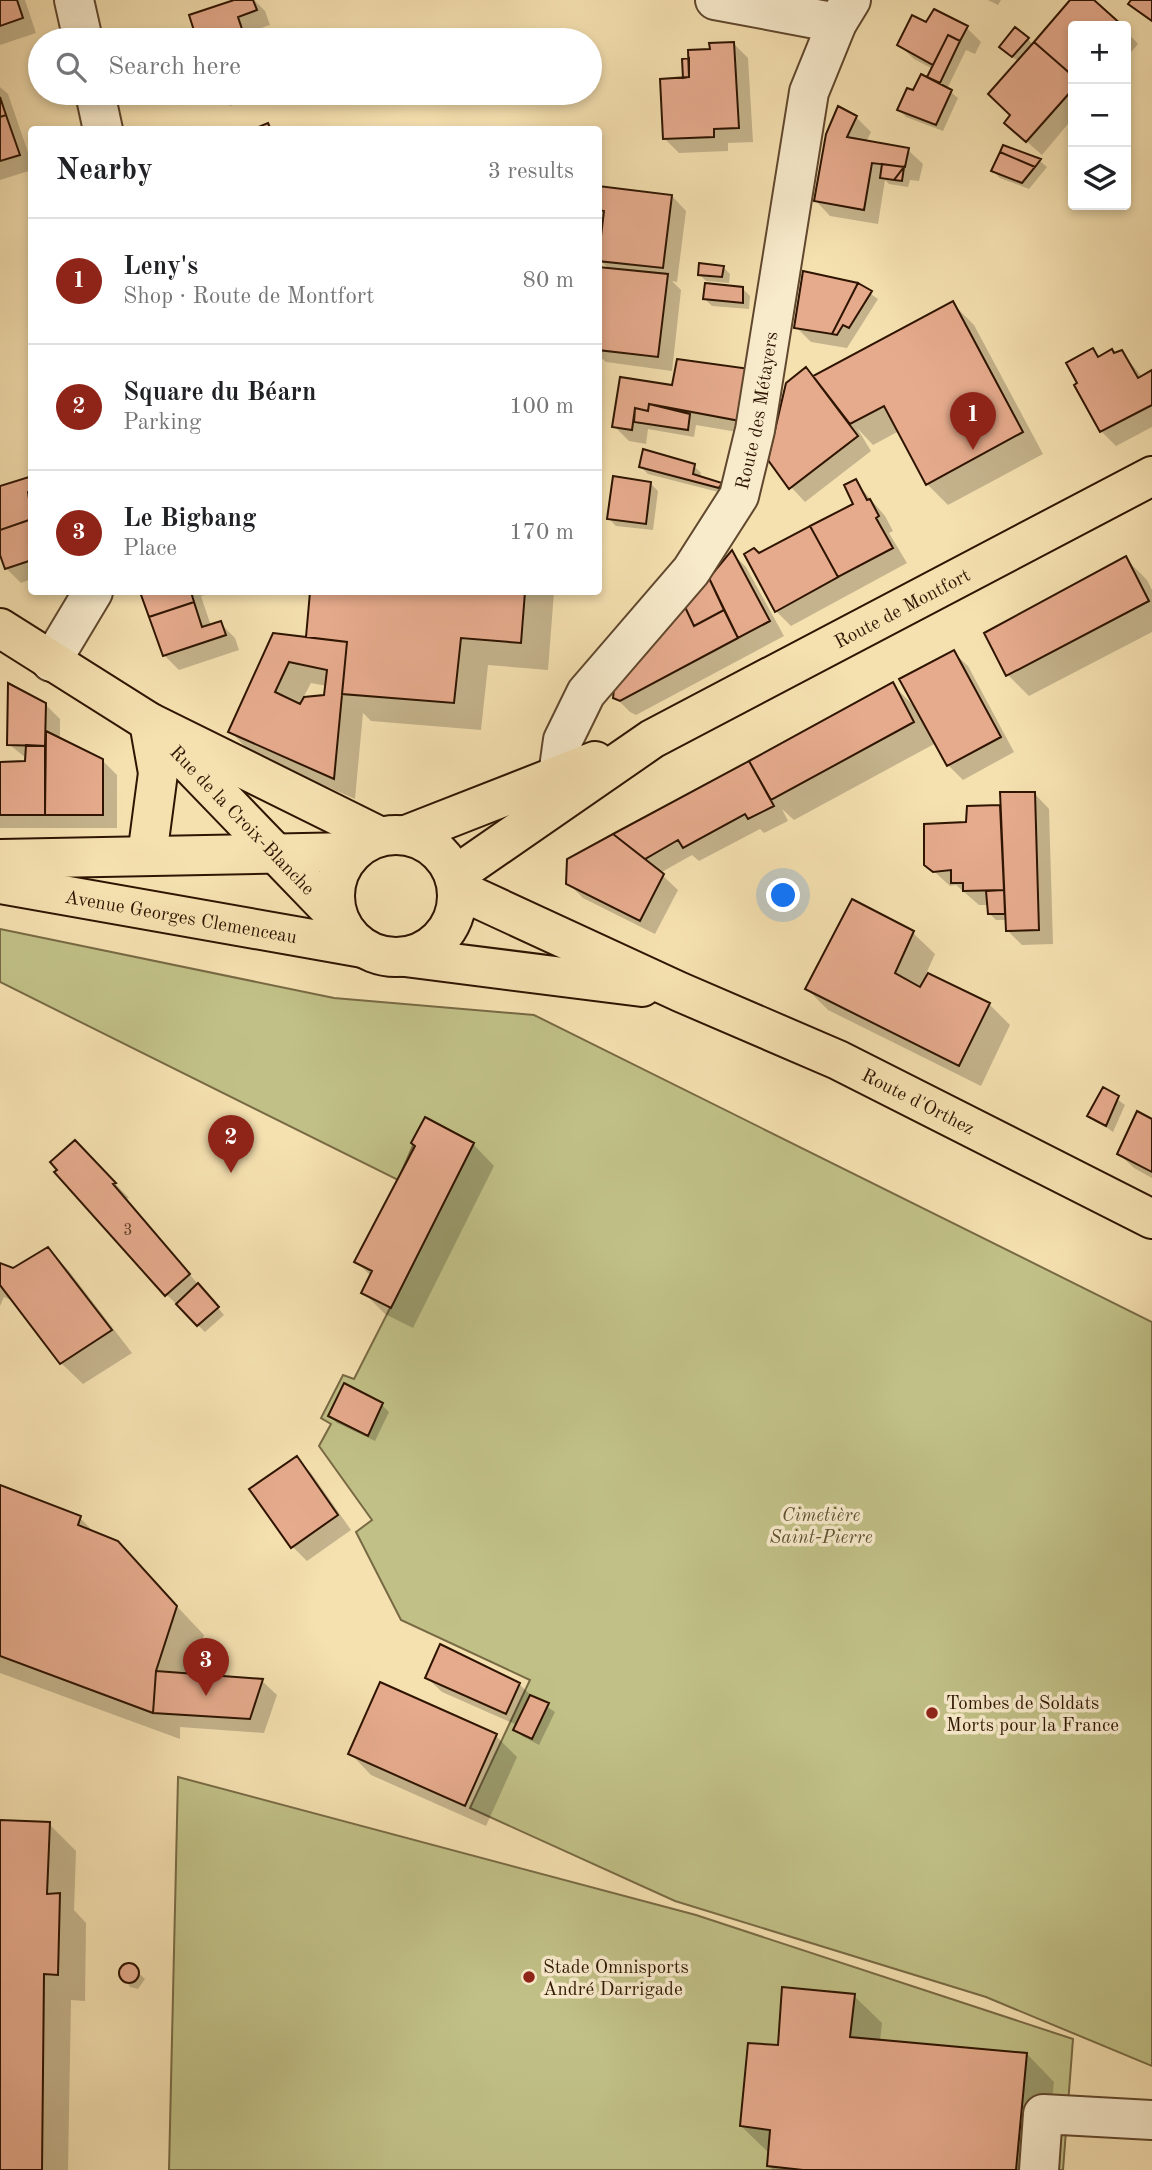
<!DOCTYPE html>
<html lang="en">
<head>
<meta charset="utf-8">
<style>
  body { margin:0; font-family:"Old Standard TT",serif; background:#f6f6f6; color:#202124 }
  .controls { position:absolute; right:21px; top:21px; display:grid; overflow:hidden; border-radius:7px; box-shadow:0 4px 10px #0003 }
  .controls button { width:63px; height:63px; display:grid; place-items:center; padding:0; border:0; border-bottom:2px solid #e0e0e0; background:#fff; color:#202124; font:35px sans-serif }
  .you { position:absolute; left:784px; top:896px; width:24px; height:24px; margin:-18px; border:5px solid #fff; border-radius:50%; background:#1a73e8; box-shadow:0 0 0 10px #1a73e833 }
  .badge { display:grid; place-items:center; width:46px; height:46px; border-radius:50%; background:#8f2418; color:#fff; font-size:23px; font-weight:700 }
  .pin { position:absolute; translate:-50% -58px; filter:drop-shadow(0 2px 4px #0008) }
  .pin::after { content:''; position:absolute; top:37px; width:24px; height:21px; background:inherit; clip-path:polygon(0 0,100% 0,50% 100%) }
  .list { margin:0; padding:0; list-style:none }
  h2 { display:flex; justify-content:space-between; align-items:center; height:91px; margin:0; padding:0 28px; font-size:30px }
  h2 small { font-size:23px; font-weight:400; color:#757577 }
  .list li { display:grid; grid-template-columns:46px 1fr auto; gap:21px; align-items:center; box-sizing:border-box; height:126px; padding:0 28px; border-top:2px solid #e0e0e0 }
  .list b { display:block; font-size:26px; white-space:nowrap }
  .list p { margin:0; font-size:23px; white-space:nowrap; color:#757577 }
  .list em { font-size:23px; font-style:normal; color:#757577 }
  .icon { flex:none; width:38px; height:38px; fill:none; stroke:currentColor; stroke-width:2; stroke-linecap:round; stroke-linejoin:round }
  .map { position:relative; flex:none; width:1152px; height:2170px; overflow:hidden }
  .search { position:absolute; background:#fff; box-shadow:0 4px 10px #0003; left:28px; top:28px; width:574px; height:77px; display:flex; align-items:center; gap:18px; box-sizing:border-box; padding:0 24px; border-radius:38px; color:#757577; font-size:26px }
  .panel { position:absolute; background:#fff; box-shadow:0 4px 10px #0003; left:28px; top:126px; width:574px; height:469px; border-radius:7px }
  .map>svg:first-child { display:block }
  .green { fill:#c1c187; stroke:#786a44; stroke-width:2 }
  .shadow { fill:#0003; fill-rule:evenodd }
  .building { fill:#e6ab8d; stroke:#2e1401; stroke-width:2; fill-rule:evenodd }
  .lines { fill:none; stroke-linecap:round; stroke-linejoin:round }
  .minor-casing { stroke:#60472d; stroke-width:42 }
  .major-casing { stroke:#2e1401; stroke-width:42 }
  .minor { stroke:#f8ebcc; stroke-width:38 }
  .major { stroke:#f5e0b0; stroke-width:38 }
  .poi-dot { fill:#8f2418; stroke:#f8ebcc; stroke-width:2.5 }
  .labels { text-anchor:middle; stroke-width:7; stroke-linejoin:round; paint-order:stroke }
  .number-label { font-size:16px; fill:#5c3a24 }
  .street-label { font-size:19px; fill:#2e1401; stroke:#f8ebcc }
  .park-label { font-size:19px; font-style:italic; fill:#615130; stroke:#f8ebcc }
  .poi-label { font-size:19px; fill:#2e1401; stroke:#f8ebcc; text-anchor:start }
</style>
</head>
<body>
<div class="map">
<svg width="1152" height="2170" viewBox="0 0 1152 2170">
  <rect width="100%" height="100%" fill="#f5e0b0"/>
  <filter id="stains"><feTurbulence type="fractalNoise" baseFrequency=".00286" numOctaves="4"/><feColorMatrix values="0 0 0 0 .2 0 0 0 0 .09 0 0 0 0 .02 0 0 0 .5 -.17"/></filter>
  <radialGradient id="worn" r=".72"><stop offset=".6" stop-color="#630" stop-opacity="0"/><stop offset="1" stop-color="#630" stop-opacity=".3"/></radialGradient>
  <!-- green -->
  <path class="green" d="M0,929l334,69 200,17 618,307v744l-166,-69 -311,-96 -205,-93 60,-128 -129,-60 -45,-88 16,-12 -53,-74 12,-22 -10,-6 22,-43 11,4 120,-236 -49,-25 -27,62 -398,-198z
    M178,1777l518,138 377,124 -10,131h-894z"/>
  <!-- shadow -->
  <path class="shadow" d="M0,0h25l11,33 -36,12z
    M239,0h15l11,11 5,14 -18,6 3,9h-56l-8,-24z
    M988,0h13l-3,5z
    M1072,0h19l29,26h-47v92l-31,37 -36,-32 6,-7 7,-54 -11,-9 20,-14 5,6z
    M927,25l40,3 14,14 -6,12 -9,-4 -19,39 11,9 -15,33 -37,-14 -7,-7 29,-31 5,-10 -19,-10 -15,-14z
    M1126,31l12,13 -12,14z
    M734,44l14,14 5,84 -25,1v8l-49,2 -15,-15 26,-78z
    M0,87l8,7 24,70v6l-32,10z
    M217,93h53l-40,13z
    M856,117l15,15 -5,10 42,8 15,14 -4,17 -9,-1 -2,7 -19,-3 -4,-4 -7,44 -48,-8 -14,-15z
    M1004,148l36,13 7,6 -18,22 -29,-11 -7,-7z
    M598,188l74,8 14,15 -9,71 -5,-1 9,9 -9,81 -66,-9 -8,-7v-77l12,-8 -10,-10 4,-39 -6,-6z
    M723,267l7,7 -1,9 -23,-2 -7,-7z
    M858,285l20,14 -31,49 -36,-6 -15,-15z
    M743,289l7,7 -1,13 -37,-3 -7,-7z
    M952,303l22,22 69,129 -95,51 -21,-21 -28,-53 -26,14 -16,-17 14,23 -66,51 -14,-15 15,-118 8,9z
    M1093,351l7,7 22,-6 20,25 10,-5v55l-36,19 -15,-15 -25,-45z
    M678,361l77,74 -59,-10 -2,12 -46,-8 -2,15 -17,-3 -15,-15 8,-47 52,8z
    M694,466l7,7 -1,5 21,6 7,7 -2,3 -78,-20 -7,-7z
    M32,477v102l-11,4 -15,-15 -6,-19v-61z
    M855,481l30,35 8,15 -4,2 18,30 -116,63 -15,-15 -30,-56h13l96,-51z
    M651,484l7,7 -5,39 -37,-4 -7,-7z
    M732,553l14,14 38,69 -148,79 -6,-3 -15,-15z
    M1125,558l22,22 5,10v42l-123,64 -21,-21z
    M142,592h75l-16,4 10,30 9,-3 15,15 4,12 -60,20 -15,-15z
    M312,592h242l-6,78 -60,-5 -7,65 -110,-9 -8,-8 -8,86 -103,-45 -21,-22 76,-93zM311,683l16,3 -2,11 -22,1z
    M953,652l15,14 46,86 -51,28 -15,-15 -12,-22 -142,77 -12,-11 6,12 -24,12 -4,-4 -61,32 -7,-6 -32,18 18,17 -23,44 -72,-36 -15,-15 1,-23 323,-176 24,24z
    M45,704l15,15v21l42,20 15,15v53h-117v-65h27v-4l-18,-15z
    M1035,794l14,15 4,135 -31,1 -15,-15v-10h-11l-7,-7v-8h-10l-23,-20 -6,1 -24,-22 42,-40 1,-16 33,-1z
    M853,901l60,32 22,21 -9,20 63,30 21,21 -29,61 -153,-76 -21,-21z
    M1103,1089l22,16 -12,27 -24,-17z
    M1152,1121v57l-18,-10 -15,-14z
    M75,1142l54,56 -3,1 98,116 -19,17 -39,-38 -107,-123z
    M473,1144l21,22 -81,162 -28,-14 -22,-22 8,-16 -15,-15z
    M48,1249l21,22 63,82 -49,31 -22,-21 -46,-61 -11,-5 -4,9v-41l13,5z
    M345,1386l37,19 7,7 -14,29 -38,-18 -7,-7z
    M296,1458l15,15 40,57 -44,31 -15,-15z
    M0,1487l80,31 16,16 21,9 87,92 -14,40 72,6 15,14 -13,38 -84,-6v12l-180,-66z
    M427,1678l92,6 15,14 21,14 -16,33 -17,-9 -7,-7 2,-4 -75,-33z
    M496,1736l21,21 -31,69 -115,-51 -21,-22z
    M0,1822l49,2 27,27 -2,59 12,13 -1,78 -14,-1 -3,170h-68z
    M130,1965l15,14 -7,10 -8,-2 -9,-13 2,-7z
    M854,1996l28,27 -2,18 147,13 27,28 -9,88h-272l-5,-4 2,-12 -29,-28 38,-79z"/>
  <!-- building -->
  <path class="building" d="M0,0h17l6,18 -23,8z
    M234,0h19l4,10 -19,7 7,21 -48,2 -8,-25z
    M1070,0h24l29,26h-50v50l-39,-34z
    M1131,0h21v21l-24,-17z
    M934,9l34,17 -8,15 -12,-6 -15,30 -36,-20 15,-30 14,7z
    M1015,27l14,11 -17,19 -13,-10z
    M948,35l12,6 -20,42 -13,-6z
    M734,42l5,86 -25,1v8l-51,2 -3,-60 29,-2 -1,-27 22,-1 -1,-6z
    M1034,42l39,34v13l-47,53 -22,-19 6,-8 -22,-21z
    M689,58v19l-6,1 -1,-19z
    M921,74l31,16 -16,35 -39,-15 10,-22 6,2z
    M0,97l6,18 -6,2z
    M838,106l19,10 -10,21 62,11 -4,19 -33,-4 -8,47 -50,-9 12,-67z
    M6,115l14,40 -20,6v-44z
    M268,123l3,7h-20z
    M1003,145l38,14 -6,8 -35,-15z
    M1000,152l35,15 -13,16 -31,-12z
    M882,164l22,3 -10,13 -14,-2z
    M904,167l-2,14 -8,-1z
    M598,186l74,9 -9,73 -65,-7 6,-50 -6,-1z
    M699,263l25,3 -2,11 -24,-2z
    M598,267l70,7 -10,83 -60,-7z
    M803,271l55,12 -26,51 -38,-6z
    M705,283l38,4v16l-40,-4z
    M858,283l14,8 -23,37 -6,-3 -6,10 -5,-1z
    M953,301l70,131 -97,53 -42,-79 -34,18 -37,-48z
    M1093,348l5,9 14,-8 2,4 8,-3 16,28 14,-8v35l-52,27 -26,-47 3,-2 -11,-20z
    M677,359l73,10 -10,52 -91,-17 -1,7 -13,-3 -3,22 -20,-3 8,-50 52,8z
    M806,367l52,69 -69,53 -21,-29 18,-77z
    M649,404l41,10 -2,16 -54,-8 1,-14 13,3z
    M643,449l52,15 -2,10 29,9 -3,5 -80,-21z
    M32,476v15l-4,1 4,27 -32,11v-44z
    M613,476l38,6 -5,42 -39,-5z
    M856,479l11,21 3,-1 9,17 -3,2 17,30 -55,29 -28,-51 43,-22 -9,-19z
    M32,519v41l-27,9 -5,-14v-25z
    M810,526l28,51 -63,35 -31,-58 10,-6 5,5z
    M732,550l38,71 -32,17 -29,-60z
    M1126,556l23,45 -143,75 -22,-43z
    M709,578l15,32 -30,16 -9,-19z
    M140,592h51l3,10 -45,15z
    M310,592h215l-4,51 -60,-5 -7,65 -112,-9 5,-52 -41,-5z
    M194,602l8,25 19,-6 5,14 -63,21 -14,-39z
    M685,607l9,19 30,-16 14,28 -118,63 -7,-3 1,-9z
    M273,633l74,9 -13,137 -106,-47zM289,662l38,8 -3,25 -20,2 -4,7 -25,-12z
    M954,650l47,87 -54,29 -48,-87z
    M893,682l21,40 -143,78 -22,-39z
    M8,683l38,20 -1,43 -38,-1z
    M46,731l57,28v56h-58z
    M26,745l19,1v69h-45v-53l25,-1z
    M749,761l25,45 -26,13 -3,-5 -62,34 -5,-8 -33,19 -32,-25z
    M1000,792h35l4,138 -33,1z
    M1000,805l4,85 -41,1v-8h-12v-13l-18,2 -9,-7v-41l42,-2 1,-16z
    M613,834l51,40 -24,47 -74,-37 1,-25z
    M1004,890l1,24h-17l-2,-23z
    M852,899l62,32 -19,42 25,14 8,-14 62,30 -31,63 -154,-77z
    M1103,1087l16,9 -13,30 -19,-10z
    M1137,1111l15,8v53l-35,-18z
    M425,1117l49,26 -83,165 -30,-15 11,-22 -18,-9 61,-116 -4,-3z
    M75,1140l41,43 -3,1 77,90 -25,22 -111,-124 3,-2 -7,-8z
    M48,1247l64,83 -52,34 -60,-79v-22l13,5z
    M198,1283l21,24 -22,19 -21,-22z
    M344,1383l39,20 -15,33 -40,-20z
    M297,1456l41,59 -47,33 -42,-59z
    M0,1485l81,31 -3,9 40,16 59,65 -21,65 -3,42 -153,-57z
    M440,1644l80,39 -14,31 -81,-36z
    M156,1671l107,8 -13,40 -97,-6z
    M380,1682l117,52 -32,72 -117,-52z
    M530,1695l19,8 -17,36 -19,-9z
    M0,1820l50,2 -3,72 13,-1 -2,82 -14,-1 -2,196h-42z
    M119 1973a10 10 0 1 1 20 0a10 10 0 1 1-20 0Z
    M782,1987l73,7 -5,43 177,16 -11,117h-213l-36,-4 3,-36 -30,-4 8,-83 30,2z"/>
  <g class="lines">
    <!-- minor casing -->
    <g class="minor-casing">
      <g id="minor">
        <path d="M74,0l9,40"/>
        <path d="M715,0l122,23"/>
        <path d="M95,93l8,37"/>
        <path d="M51,662l42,-70"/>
        <path id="s1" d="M558,775l5,-35 23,-47 105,-122 48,-75 16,-66 54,-338 28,-69 14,-23"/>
        <path d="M1039,2170l4,-56 109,6"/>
      </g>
    </g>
    <!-- major casing -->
    <g class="major-casing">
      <g id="major">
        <path d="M0,628l149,94 230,114"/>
        <path id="s2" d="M170,744l167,173"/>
        <circle cx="396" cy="896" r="61"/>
        <path d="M406,835l189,-74"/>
        <path d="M147,856l11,-83 -9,-51"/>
        <path d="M0,859l352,-7"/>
        <path id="s3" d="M454,876l198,-137 500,-263"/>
        <path id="s4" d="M0,884l363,64"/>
        <path id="s5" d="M457,889l223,103 158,68 314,159"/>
        <path d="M405,957l237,30"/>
      </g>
    </g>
    <!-- minor -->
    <use href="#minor" class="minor"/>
    <!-- major -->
    <use href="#major" class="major"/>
  </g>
  <!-- markers -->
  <g class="poi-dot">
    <circle cx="932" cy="1713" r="7"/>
    <circle cx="529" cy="1977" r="7"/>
  </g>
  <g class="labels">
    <!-- number labels -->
    <g class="number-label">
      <text x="128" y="1235">3</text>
    </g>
    <!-- street labels -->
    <g class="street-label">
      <text dy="7" stroke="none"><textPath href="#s1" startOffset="425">Route des Métayers</textPath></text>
      <text dy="7" stroke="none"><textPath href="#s3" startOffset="523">Route de Montfort</textPath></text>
      <text dy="7" stroke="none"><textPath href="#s2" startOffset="105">Rue de la Croix-Blanche</textPath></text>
      <text dy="7" stroke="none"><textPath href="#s4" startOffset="184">Avenue Georges Clemenceau</textPath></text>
      <text dy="7" stroke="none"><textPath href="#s5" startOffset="508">Route d'Orthez</textPath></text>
    </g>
    <!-- park labels -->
    <g class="park-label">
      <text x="821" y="1521">Cimetière<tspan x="821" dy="22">Saint-Pierre</tspan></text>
    </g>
    <!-- poi labels -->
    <g class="poi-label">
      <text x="946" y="1709">Tombes de Soldats<tspan x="946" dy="22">Morts pour la France</tspan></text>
      <text x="543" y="1973">Stade Omnisports<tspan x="543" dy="22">André Darrigade</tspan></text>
    </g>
  </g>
  <rect width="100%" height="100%" filter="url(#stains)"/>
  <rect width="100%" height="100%" fill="url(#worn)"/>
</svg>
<div class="controls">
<button>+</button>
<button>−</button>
<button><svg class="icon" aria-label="layers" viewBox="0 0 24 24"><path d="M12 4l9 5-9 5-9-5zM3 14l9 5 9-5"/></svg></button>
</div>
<div class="you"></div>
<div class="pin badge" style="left:973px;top:450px">1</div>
<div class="pin badge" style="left:231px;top:1173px">2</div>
<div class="pin badge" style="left:206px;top:1696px">3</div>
<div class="search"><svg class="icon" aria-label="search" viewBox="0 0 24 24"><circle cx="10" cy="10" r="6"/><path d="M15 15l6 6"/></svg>Search here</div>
<section class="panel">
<h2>Nearby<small>3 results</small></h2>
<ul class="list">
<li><span class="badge">1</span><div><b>Leny's</b><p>Shop · Route de Montfort</p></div><em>80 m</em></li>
<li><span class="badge">2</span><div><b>Square du Béarn</b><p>Parking</p></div><em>100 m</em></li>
<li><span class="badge">3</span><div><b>Le Bigbang</b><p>Place</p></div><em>170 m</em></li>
</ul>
</section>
</div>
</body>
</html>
